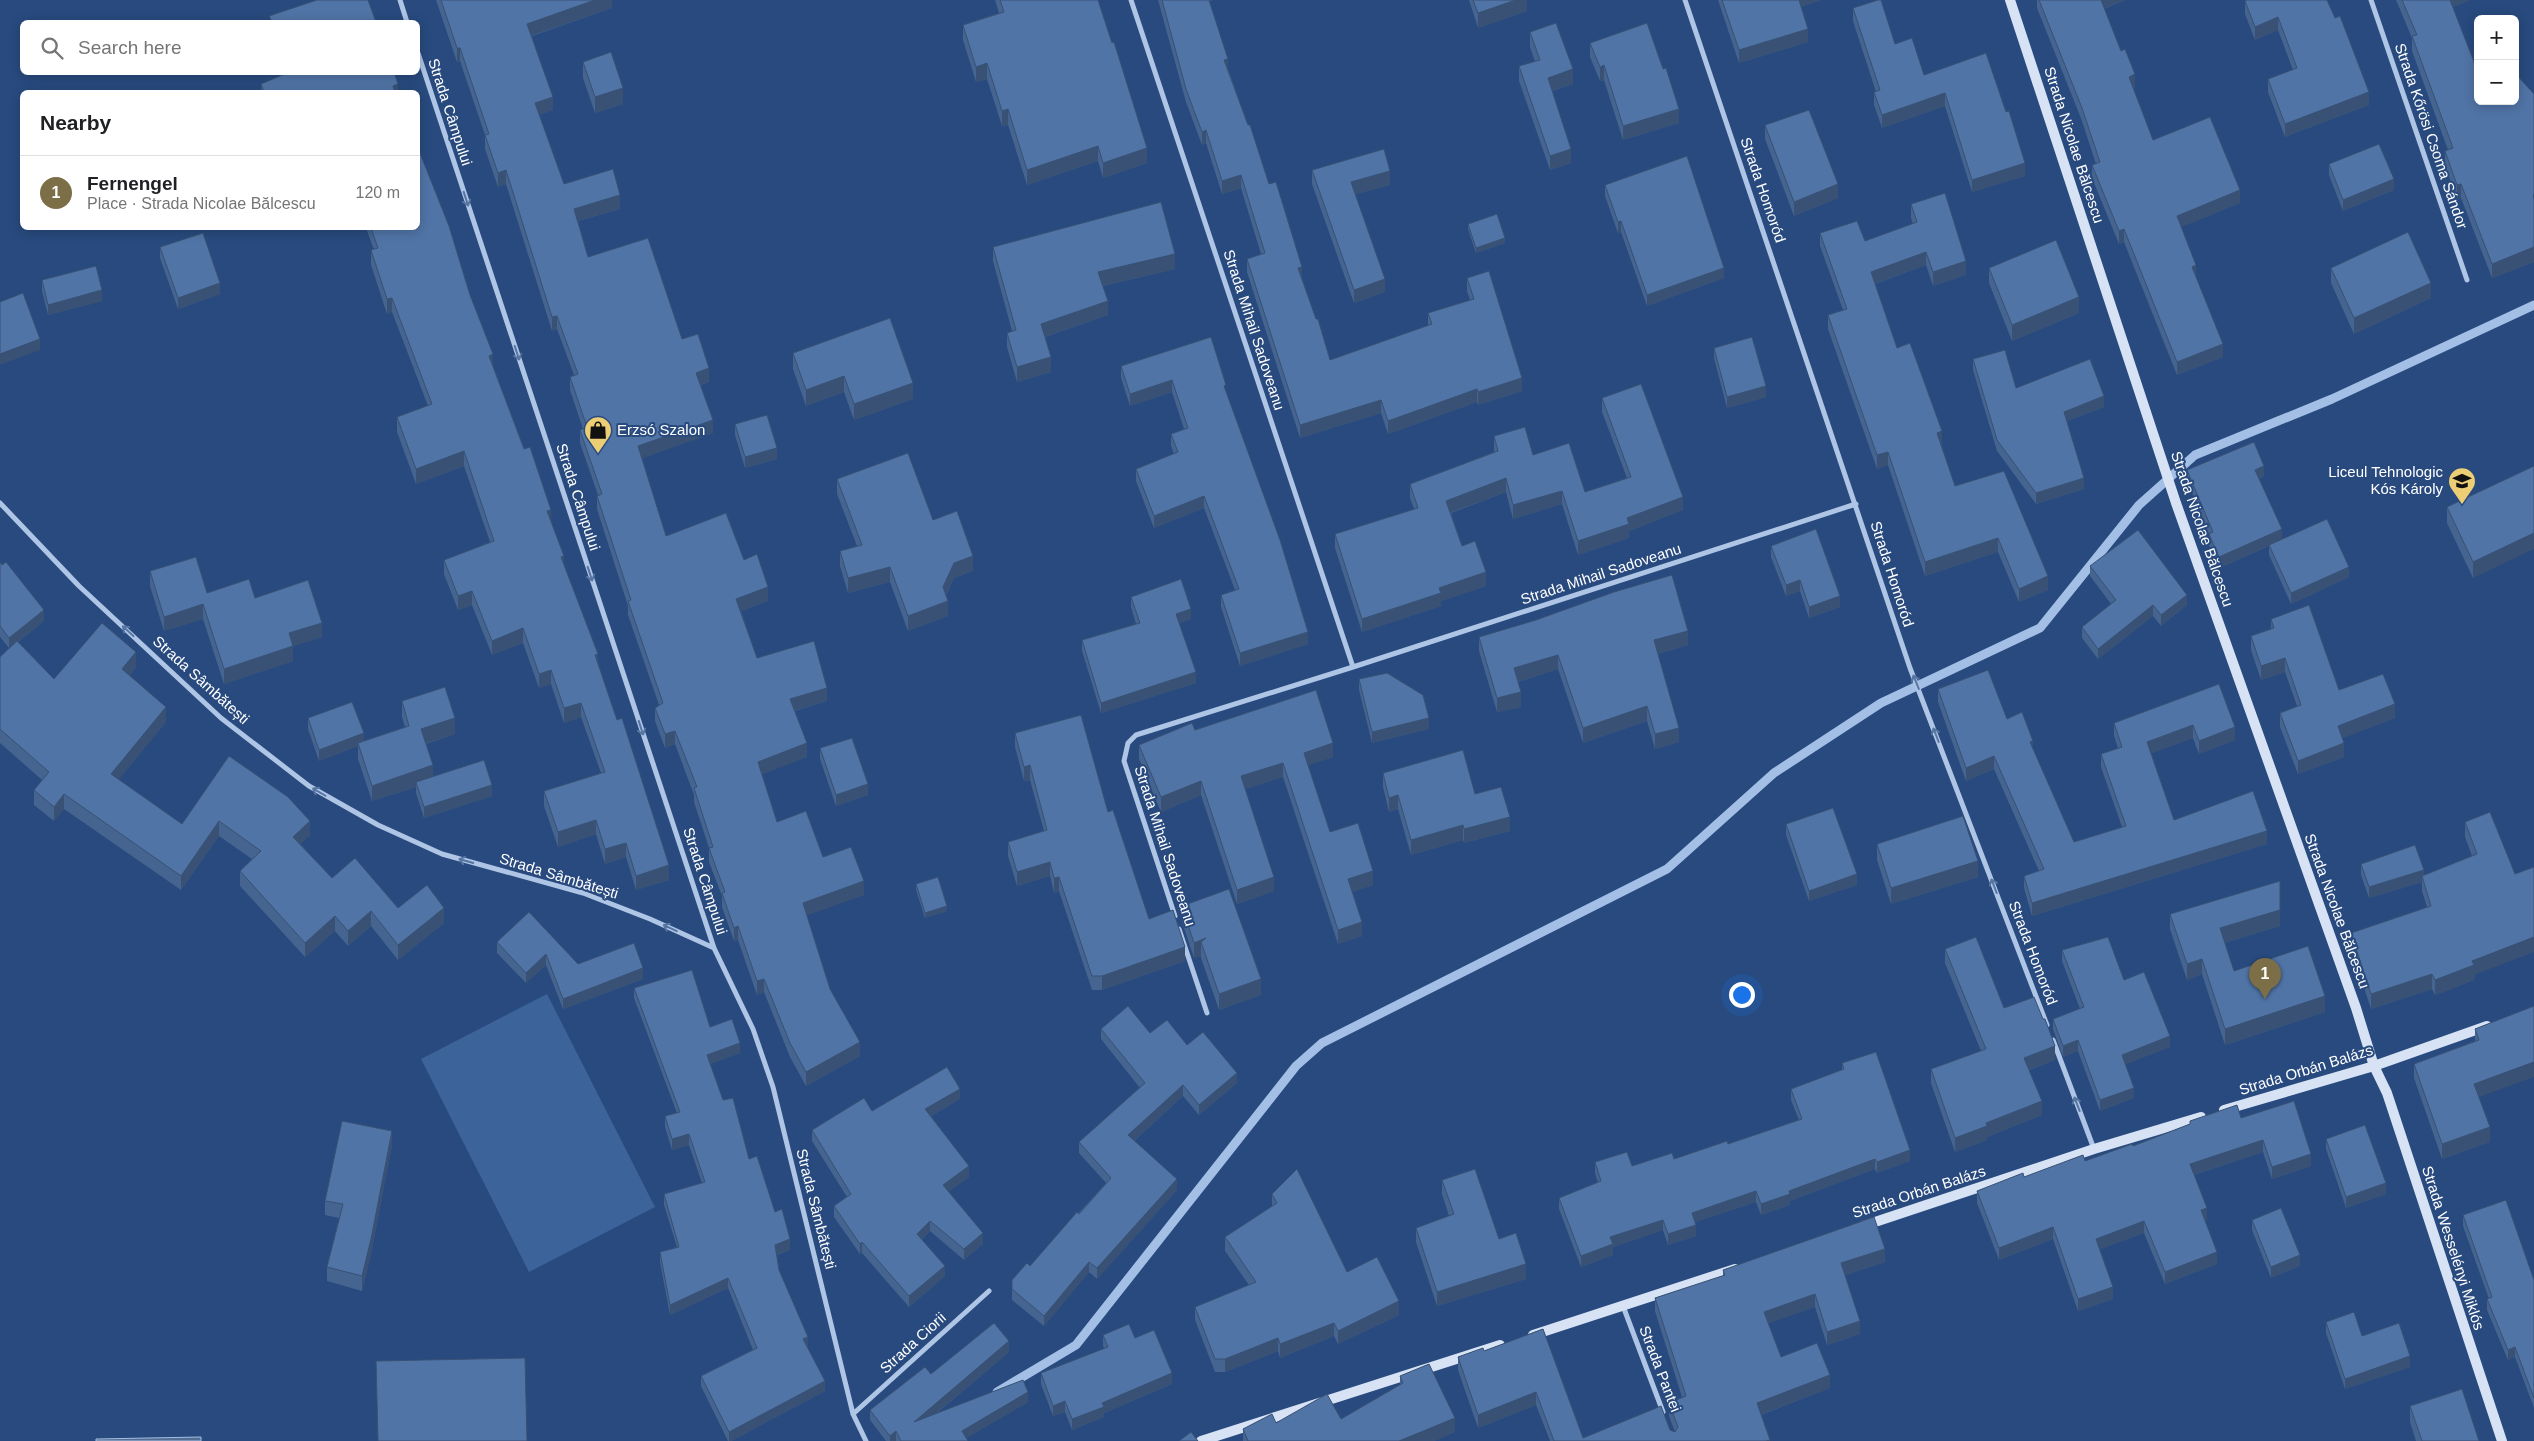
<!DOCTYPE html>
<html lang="en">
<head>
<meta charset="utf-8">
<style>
  body { margin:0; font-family:Helvetica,sans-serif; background:#f6f6f6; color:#202124 }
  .controls { position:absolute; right:15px; top:15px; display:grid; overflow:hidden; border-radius:8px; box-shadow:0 2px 12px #0003 }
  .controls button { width:45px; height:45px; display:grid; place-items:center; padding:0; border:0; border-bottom:1px solid #e0e0e0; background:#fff; color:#202124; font:25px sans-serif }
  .you { position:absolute; left:1741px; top:994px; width:18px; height:18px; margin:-12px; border:4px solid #fff; border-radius:50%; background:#1a73e8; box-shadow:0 0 0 8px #1a73e833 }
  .badge { display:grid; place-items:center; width:32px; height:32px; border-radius:50%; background:#7c6f48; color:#fff; font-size:16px; font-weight:700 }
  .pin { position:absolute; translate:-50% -41px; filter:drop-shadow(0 1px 2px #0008) }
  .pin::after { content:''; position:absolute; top:26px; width:18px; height:15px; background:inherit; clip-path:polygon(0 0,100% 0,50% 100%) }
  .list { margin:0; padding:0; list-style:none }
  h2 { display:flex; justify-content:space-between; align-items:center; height:65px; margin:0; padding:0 20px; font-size:21px }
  h2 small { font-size:16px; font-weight:400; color:#757577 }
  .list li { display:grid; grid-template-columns:32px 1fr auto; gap:15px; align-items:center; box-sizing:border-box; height:75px; padding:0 20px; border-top:1px solid #e0e0e0 }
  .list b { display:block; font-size:19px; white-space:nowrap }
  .list p { margin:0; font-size:16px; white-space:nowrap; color:#757577 }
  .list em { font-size:16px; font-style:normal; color:#757577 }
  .icon { flex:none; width:28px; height:28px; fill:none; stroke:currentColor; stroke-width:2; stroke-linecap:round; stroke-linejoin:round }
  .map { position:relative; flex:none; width:2534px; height:1441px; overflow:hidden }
  .search { position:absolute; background:#fff; box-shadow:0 2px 12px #0003; left:20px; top:20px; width:400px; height:55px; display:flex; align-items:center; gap:12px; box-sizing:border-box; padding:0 18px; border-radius:8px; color:#757577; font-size:19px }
  .panel { position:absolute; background:#fff; box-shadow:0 2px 12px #0003; left:20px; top:90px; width:400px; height:140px; border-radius:8px }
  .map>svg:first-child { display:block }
  .green { fill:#3c649b }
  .water { fill:#546d92; stroke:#a3bfe5 }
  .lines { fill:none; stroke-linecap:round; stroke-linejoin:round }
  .stream { stroke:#a3bfe5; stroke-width:9 }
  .street { stroke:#aec5e5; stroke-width:5 }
  .secondary { stroke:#d7e3f5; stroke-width:10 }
  .wall { fill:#45648f }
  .shaded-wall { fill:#385174 }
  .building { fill:#5074a6; stroke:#385174 }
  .oneway { stroke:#5775a2 }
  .labels { text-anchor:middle; stroke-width:4; stroke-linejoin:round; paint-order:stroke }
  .street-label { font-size:15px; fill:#fff; stroke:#284a7e }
  .poi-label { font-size:15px; fill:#fff; stroke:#284a7e; text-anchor:start }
</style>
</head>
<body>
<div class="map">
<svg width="2534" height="1441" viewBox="0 0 2534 1441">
  <rect width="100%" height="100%" fill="#284a7e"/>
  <!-- green -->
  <path class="green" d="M547,994l108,213 -126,65 -108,-213z"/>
  <!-- water -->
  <path class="water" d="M201,1437v4h-105v-2z"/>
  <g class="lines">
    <!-- stream -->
    <path class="stream" d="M997,1392l79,-47 220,-279 26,-23 345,-174 107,-96 107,-70 159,-75 99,-123 56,-50 137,-56 202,-94"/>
    <!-- street -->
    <path class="street" d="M400,0l7,22
      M1131,0l222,667
      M1685,0l225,668 137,357
      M2371,0l96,280
      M418,53l296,895 39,81 20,58 80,327 13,27
      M0,503l79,83 142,132 88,68 69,39 64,29 141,39 67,26 64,29
      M1175,916l-51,-155 4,-18 8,-8 217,-68 503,-163
      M1179,929l28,84
      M2053,1040l41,109
      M1623,1306l40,106
      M853,1414l136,-123"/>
    <!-- secondary -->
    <path class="secondary" d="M2010,0l166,503 180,505 18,58 13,27 115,348
      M2224,1110l150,-44 113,-40
      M1863,1226l231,-77 107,-32
      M1533,1335l202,-66
      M1201,1441l299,-96"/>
  </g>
  <!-- wall -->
  <path class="wall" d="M436,0h176v8l-80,28 21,74 -14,5 25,69 56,25 -42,12 10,36 94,82 27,43 -8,3 12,48 -71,25 24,78 78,24 24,41 -27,10 16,47 70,43 -32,10 12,46 -46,17 16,48 46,35 41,38 -58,20 24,74 30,67 -54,30 -16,-29 -26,-65 -7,3 -19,-55 -4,1 -12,-34v-11l-13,-34v-14l-15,-46v-7l-19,-51 -10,4 -10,-27v-13l4,-3 -31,-90v-9l-31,-97v-13l1,-1 -18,-52v-13l3,-1 -13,-39v-13l4,-2 -17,-46 -5,2 -46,-147 -8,3 -13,-38v-14l-25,-74 -3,1z
    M995,0h103l49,163 -44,15 -5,-17 -71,24 -19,-60 -6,1 -15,-47 -11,3 -13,-42v-15l36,-12z
    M1158,0h55l-4,1 19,68 41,115 61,176 98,-34v-13l42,-13 -3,-9v-13l55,113 -44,14 -1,-3 -89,32 -7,-21 -81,25 -53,-166v-13l14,-5 -20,-66 -19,6 -16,-51 -4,2 -16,-43z
    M1469,0h58v11l-49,17z
    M1718,0h103l-20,7 7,35 -69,21z
    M2037,0h88l-21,9 31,78 -2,1 20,52 87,63 -59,24 15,50 27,80 -46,18 -53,-133 -5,2 -27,-66v-13l4,-1 -14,-43 -45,-113z
    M2396,0h74l-17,7 25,94 56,-7v168l-42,16 -31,-80 -4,1 -12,-34v-14l3,-1 -36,-99v-13z
    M2245,1l90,17 34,87 -84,32 -17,-45v-13l25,-9 -15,-40 -23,10 -10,-26z
    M1853,8l42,36 29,31 82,37 19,64 -53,16 -27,-86 -63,22 -8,-23v-13h2l-23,-71z
    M1530,32l43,52 -21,7 19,72 -21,7 -31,-89v-15l16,-4 -5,-15z
    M1590,43l89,80 -56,17 -19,-60 -4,1 -10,-24z
    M583,62l40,42 -28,9 -12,-35z
    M284,72h110l4,20h-137v-8l24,-9z
    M1765,125l73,73 -44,18 -29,-77z
    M2329,164l65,26 -51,21 -14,-36z
    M1312,170l78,15 -35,9 30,98 -31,11 -42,-119z
    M1605,185l119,93 -77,28 -26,-74 -3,1 -13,-37z
    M1911,204l55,71 -33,11 -7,-21 -51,19 22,64 45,97h-1l14,41 93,104 -29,12 -21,-50 -73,24 -37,-111 -11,4 -49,-140v-14l15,-5 -23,-64v-13l45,8 48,-17 -2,-6z
    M1468,224l37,19 -29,10 -8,-24z
    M366,228h52l75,138 58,154 13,45 34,98 71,217 -33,10 -10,-33 -21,7 -9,-30 -38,13 -14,-41v-15l57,-18 -20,-56 -17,6 -13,-39 -12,4 -16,-45 -31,12 -20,-50 -14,5 -14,-36v-14l46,-18 -26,-76 -48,18 -19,-52v-15l31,-11 -36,-94 -5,2 -16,-49v-15h3z
    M160,247l60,47 -42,15 -18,-51z
    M993,247l182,22 -72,17 5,29 -63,22 6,35 -34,10 -10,-35v-14l5,-2 -19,-70z
    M1989,268l90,45 -67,28 -23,-58z
    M2331,268l100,30 -77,36 -23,-51z
    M42,280l60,21 -54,14 -6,-24z
    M1714,348l52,49 -39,11 -13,-50z
    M793,353l120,46 -59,21 -10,-28 -38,14 -13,-37z
    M1973,359l43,29 88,19 -37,14 17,68 -48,15 -39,-53 -24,-81z
    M1121,366l105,27 82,251 -68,22 -19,-59v-12l14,-5 -31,-82 -50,20 -18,-47v-12l38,-15 -3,-8v-12l13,-5 -12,-37 -42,14 -9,-28z
    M1602,398l81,112 -54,21v7l-51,17 -16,-51 -49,15 -7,-27 -55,21 11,33 24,40 -45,15v5l-79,26 -27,-84v-14l79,-25 -4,-11v-14l84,-32v-16l39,19 52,37 42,-14 -25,-66z
    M735,424l42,35 -32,9 -10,-33z
    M2534,466l-61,112 -26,-55v-16z
    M2187,470l77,6 -5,3 23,60 67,38 -58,27 -22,-49v-9l-50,22 -10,-23v-11l-22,-54z
    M837,479l96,41 40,51 -19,7 -8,18 2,20 -40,15 -18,-49 -42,11 -8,-27v-15l17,-5 -20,-52z
    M1771,546l69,61 -31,11 -9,-27 -14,5 -15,-39z
    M0,562l44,59 -26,21 36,37 82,-12 -7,9 37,46 -48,58 64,44 47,-68 81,79 -10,9 32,34 66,30 46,15 -46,37 -27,-34 -23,20 -13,-15 -30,26 -65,-71v-15l12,-12 -33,-23 -38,54 -117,-81 -10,12 -20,-16v-15l8,-10 -42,-37v-86l9,-9 -9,-11z
    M2090,566l97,39 -26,21 -8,-10 -55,43 -16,-21v-11l29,-23 -21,-28z
    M150,571l57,22 48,5 67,39 -29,9v15l-69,23 -21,-65 -39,12 -14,-45z
    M1131,597l60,22 -12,4 17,60 -95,30 -19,-62v-11l54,-16 -5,-17z
    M2271,619l68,71 56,28 -53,20 2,19 -46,17 -18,-47v-14l17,-7 -12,-34 -24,8 -10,-30v-14l20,-7z
    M1479,637l209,8 -30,9 21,88 -24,7 -8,-28 -64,22 -25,-74 -40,13 3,25 -24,5 -18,-61z
    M1359,679l70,50 -57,14 -13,-53z
    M2219,684l16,56 -36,14 -6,-16 -42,15 23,67 93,24 -235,72 -8,-28v-12l15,-5 -45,-102 -28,12 -28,-79v-13l69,30 26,30 41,93 48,-15 -21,-60v-13l17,-6 -4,-12v-13z
    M402,701l53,33 -29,10 7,33 59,19 -68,22 -8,-25v-6l-44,14 -14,-42v-13l-39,15 -11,-32v-11l56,23 41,-14 -3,-10z
    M1195,730l138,27 -25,8 22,67 43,53 -21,7 10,44 -24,8 -55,-167 -38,12 29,102 -37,13 -36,-109 -40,17 -22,-53v-14z
    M1015,733l93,79 41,107 36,42 -83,29h-10l-33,-99 -5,2 -4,-17 -33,10 -9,-30v-14l36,-11 -14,-51 -6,1 -9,-34z
    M820,748l48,47 -32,11 -16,-47z
    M1383,773l92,21 35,37 -46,12 -1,-3 -52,15 -13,-46 -9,3 -6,-25z
    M2490,812l-16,168 -39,15 -3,-6 -61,20 -20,-61v-15l76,-26 -5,-16v-9l-53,16 -8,-23v-11l63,11 48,-19 -7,-19v-15z
    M1786,824l71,61 -48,16 -23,-66z
    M1877,844l101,33 -87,27 -14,-44z
    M916,884l31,27 -22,7 -9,-28z
    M1182,906l79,89 -42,15 -18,-52v-2l-7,2 -12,-36z
    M529,912l49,52 65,15 -80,30 -17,-44 -20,18 -29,-30v-11z
    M2170,914l110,12 -56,17 10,28 91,41 -100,33 -23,-71 -15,6 -17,-51z
    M1945,949l110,111 -26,10 13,45 -55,22v3l-32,12 -24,-69v-14l50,-18 -36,-88z
    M2062,950l62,30 46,67 -45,17 9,34 -34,13 -22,-60 -15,6 -10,-28v-10l27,-10 -18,-48z
    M634,988l76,39 30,26 -30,11 13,36 26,59 26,53 15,38 -13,5 2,15 28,78 18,43 -94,50h-3l-27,-55v-10l52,-26 -25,-62 -58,27 -10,-53v-10l17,-5 -13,-42v-11l38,-11 -13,-38 -17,5 -7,-23v-11l12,-3 -43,-115z
    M2534,1006l-55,91 11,45 -48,17 -28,-81v-14l61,-23v-12z
    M1101,1029l49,4 37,12 50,38 -38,32 -16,-19 -49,45 43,49 -80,89 -8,-7 -45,54 -32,-26v-20l18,-14 76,-83 -27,-30v-11l61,-54 -39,-49z
    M1842,1063l68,98 -33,12 -2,-4 -85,32v4l-29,10 -5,-13 -61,20 1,14 -28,9 -5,-15 -50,17v8l-32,12 -22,-58v-11l39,-15 -3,-10v-11l37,4 42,-7 54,-15 71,-24 -8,-20v-11l51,-19z
    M960,1099l-29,17 38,61 -21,15 35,52 -19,16 -34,-29 -8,8 23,37 -36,31 -47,-54 -2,1 -26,-37v-11l13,-9 -35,-56v-11l60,-19z
    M2241,1118l70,48 -39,13 -9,-27 -69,23 13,45h-2l12,44 -52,20 -21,-51 -44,16 13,50 -35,12 -25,-72 -54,21 -22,-57v-12l47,-14 61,-16 48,-15 57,-22v-3z
    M2326,1139l60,55 -40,14 -20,-59z
    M392,1145l-21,109 -9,37 -35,-10v-14l12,-49 -14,-3v-14z
    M1442,1180l57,59 27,40 -89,27 -21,-64v-14l33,-12 -7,-22z
    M1272,1194l75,78 52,43 -61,29 -4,-8 -54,22 -2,-7 -53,21h-10l-20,-52v-13l54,-22 -24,-34v-14l47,-31z
    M2463,1215l71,65v128l-19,-51 -7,3 -21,-50v-11h2l-26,-73z
    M2252,1220l48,46 -29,12 -19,-48z
    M1885,1262l-40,13 15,59 -33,11 -12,-38 -47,16 13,34 49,31 -69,27 9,26h-220l-14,-36 -58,23 -20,-58v-13l26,-6 59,-22 40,109 87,-8 5,2 -6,-16v-13l13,-6 -27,-86v-13l68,-22v-6z
    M2326,1322l36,14 48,31 -65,22 -19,-56z
    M1103,1335l32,3 37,46 -68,29v4l-32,13 -7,-18 -12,4 -12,-32v-11l63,-24 -1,-4z
    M1009,1352l-72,61 91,-11 -62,36 2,3h-82l-16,-21v-10l61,-36z
    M1400,1376l55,56 -21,9h-191v-12l33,-6 65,-4 59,-34z
    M2410,1406l69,35h-63l-6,-19z"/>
  <!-- shaded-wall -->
  <path class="shaded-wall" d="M595,0h17v8l-85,29v-13z
    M1516,0h11v11l-49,17v-15z
    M1798,0h23l-23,8z
    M2100,0h25l-25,10z
    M2448,0h22l-22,9z
    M2278,17v13l-23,10v-13z
    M1808,29v13l-69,21v-13z
    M457,48h3v13l-3,1z
    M1228,59v13l-4,-12z
    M987,63v16l-11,3v-15z
    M1604,65v15l-4,1v-14z
    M1573,69v15l-25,8v-14z
    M2135,74v13l-6,3v-13z
    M398,84v8h-5v-6z
    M623,88v16l-28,9v-16z
    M2369,92v13l-84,32v-13z
    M1945,93v13l-63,22v-13z
    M553,97v13l-18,7v-14z
    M1008,109v16l-6,1v-15z
    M1679,109v14l-56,17v-14z
    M1206,130v13l-4,2v-13z
    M1098,146v15l-71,24v-15z
    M1147,148v15l-44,15v-15z
    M1571,149v14l-21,7v-14z
    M2025,163v13l-53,16v-12z
    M506,170v14l-8,3v-14z
    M1390,171v14l-39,11v-14z
    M1241,175v13l-19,6v-13z
    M2394,179v11l-51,21v-11z
    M1838,184v14l-44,18v-14z
    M2461,184v14l-4,1v-14z
    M2240,190v13l-63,26v-13z
    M620,195v14l-46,13v-13z
    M1621,221v11l-3,1v-11z
    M2124,229v13l-5,2v-13z
    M1505,238v5l-29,10v-5z
    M2534,247v15l-42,16v-14z
    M1926,252v13l-55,20v-13z
    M1175,254v15l-77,18v-15z
    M1966,261v14l-33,11v-14z
    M2196,265v13l-4,-11z
    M1302,267v13l-4,-12z
    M1724,268v10l-77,28v-11z
    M1385,279v13l-31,11v-13z
    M220,283v11l-42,15v-11z
    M2431,283v15l-77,36v-16z
    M102,290v11l-54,14v-10z
    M2079,297v16l-67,28v-16z
    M392,298v14l-5,2v-15z
    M1108,301v14l-67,23v-14z
    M557,316v13l-5,2v-14z
    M40,339v11l-40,15v-11z
    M2223,344v13l-46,18v-13z
    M493,354v15l-4,-13z
    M1051,357v15l-34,10v-15z
    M709,368v14l-13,4v-13z
    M844,376v16l-38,14v-16z
    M1522,378v13l-44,14v-13z
    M1172,380v12l-42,14v-12z
    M913,383v16l-59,21v-16z
    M1766,386v11l-39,11v-11z
    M1477,389v13l-89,32v-13z
    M2104,396v11l-40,15v-10z
    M1381,400v13l-81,25v-13z
    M713,420v13l-75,27v-14z
    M1942,431v14l-5,2v-14z
    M777,448v11l-32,9v-11z
    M464,451v15l-48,18v-15z
    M1888,452v13l-11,4v-14z
    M2264,466v10l-9,4v-10z
    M1506,478v14l-60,22v-13z
    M2084,478v11l-48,15v-11z
    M1562,491v13l-49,15v-14z
    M1204,496v12l-50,20v-12z
    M1683,497v13l-54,21v7l-51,17v-14l49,-23z
    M551,510v14l-4,-13z
    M2282,529v11l-63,28v-11z
    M2534,533v16l-61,29v-16z
    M1998,538v14l-73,24v-14z
    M564,556v14l-3,-13z
    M973,556v15l-19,7 -11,24v-15l11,-24z
    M890,567v15l-42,11v-15z
    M2349,567v10l-58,27v-11z
    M1486,572v14l-45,15v5l-79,26v-13l77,-31z
    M2048,576v14l-29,12v-13z
    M1800,580v11l-14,5v-11z
    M768,587v14l-32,12v-14z
    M472,591v14l-14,5v-14z
    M2187,595v10l-26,21v-11z
    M1840,596v11l-31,11v-11z
    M948,601v15l-40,15v-15z
    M203,604v15l-39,12v-14z
    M2153,605v11l-55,43v-10z
    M1191,609v10l-15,5v-10z
    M44,610v11l-35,28v-11z
    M322,623v14l-33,11v-15z
    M523,628v15l-31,12v-14z
    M1688,631v14l-34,10v-15z
    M1308,632v12l-68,22v-13z
    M293,646v15l-69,23v-15z
    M136,652v15l-14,17v-15z
    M598,654v14l-3,-13z
    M1558,655v14l-44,14v-15z
    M2285,658v14l-24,8v-14z
    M551,670v14l-12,4v-14z
    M1196,672v11l-95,30v-10z
    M827,688v13l-37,11v-13z
    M1521,692v15l-24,5v-14z
    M581,703v14l-17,6v-15z
    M2395,704v14l-57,22v-14z
    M1647,706v15l-64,22v-15z
    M166,707v15l-55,67v-15z
    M455,718v16l-34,11v-16z
    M1429,718v11l-57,14v-11z
    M2193,725v13l-46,17v-13z
    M2235,727v13l-36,14v-13z
    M1679,728v14l-24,7v-15z
    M675,731v13l-10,4v-14z
    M364,733v11l-6,-1v3l-39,15v-11z
    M2033,741v12l-3,-11z
    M807,743v14l-49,19v-14z
    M1333,743v14l-29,10v-14z
    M2344,743v14l-46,17v-13z
    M1994,756v13l-28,12v-13z
    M1283,763v14l-42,14v-15z
    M433,765v16l-17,1v5l-44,14v-15z
    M1030,765v15l-6,1v-14z
    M1201,781v14l-40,17v-15z
    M868,784v11l-32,11v-11z
    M492,785v11l-68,22v-11z
    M64,794v15l-10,12v-14z
    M1398,795v14l-9,3v-14z
    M1510,817v14l-46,12v-14z
    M596,820v14l-38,13v-15z
    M219,821v15l-38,54v-14z
    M310,821v14l-17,16v-14z
    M1463,825v15l-52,15v-15z
    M2267,831v13l-235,72v-13z
    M626,843v14l-21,7v-15z
    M1978,861v16l-87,27v-16z
    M1050,862v14l-33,10v-14z
    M669,865v15l-33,10v-14z
    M2424,870v11l-2,-5v6l-53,16v-11z
    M1373,871v14l-25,9v-15z
    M1857,874v11l-48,16v-10z
    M1059,877v14l-5,2v-15z
    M1274,877v14l-37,13v-14z
    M864,881v14l-61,22v-14z
    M947,906v5l-22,7v-5z
    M444,908v15l-46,37v-15z
    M2280,910v16l-60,18v-16z
    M371,911v15l-23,20v-15z
    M335,916v15l-30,26v-14z
    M1362,922v14l-24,8v-14z
    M738,926v14l-4,1v-13z
    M2534,937v15l-60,23v5l-39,15v-15l37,-19z
    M1206,938l-5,4v14l-7,2v-15z
    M1185,947v14l-83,29v-14z
    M546,954v11l-20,18v-10z
    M2202,959v15l-15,6v-16z
    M643,968v11l-80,30v-10z
    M2432,974v15l-61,20v-15z
    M764,979v13l-7,3v-14z
    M1261,979v16l-42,15v-16z
    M2325,996v16l-100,33v-16z
    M2170,1036v11l-48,19v-11z
    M2078,1040v11l-15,6v-11z
    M860,1042v14l-54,30v-14z
    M740,1043v10l-33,12v-10z
    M2055,1046v14l-31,11v-13z
    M2534,1062v15l-60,22v-15z
    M1237,1073v10l-38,32v-10z
    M1183,1085v11l-55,50v-11z
    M2134,1088v10l-34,13v-11z
    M960,1089v10l-35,20v-10z
    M2042,1101v14l-55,22v3l-32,12v-14l31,-15z
    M2490,1127v15l-48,17v-15z
    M392,1131v14l-21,109 -9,37v-15z
    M689,1134v11l-17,5v-11z
    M2263,1140v12l-73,24v-12z
    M1910,1150v11l-33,12v-11z
    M2311,1154v12l-39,13v-12z
    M1875,1159v10l-85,32v4l-29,10v-11l28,-13z
    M969,1166v11l-26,19v-11z
    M1177,1179v11l-80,89v-11z
    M2386,1183v11l-40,14v-11z
    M1756,1191v11l-64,21v-10z
    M2207,1208v12l-6,2v-12z
    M1663,1220v10l-50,17v8l-32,12v-11l29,-19z
    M930,1221v10l-13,13v-10z
    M2144,1221v12l-48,18v-12z
    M1696,1225v11l-28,9v-11z
    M2053,1227v12l-54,21v-12z
    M983,1233v11l-19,16v-11z
    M790,1239v11l-15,5v-10z
    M862,1242v11l-2,1v-10z
    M1885,1249v13l-44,14v-13z
    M2217,1252v12l-52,20v-12z
    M2300,1255v11l-29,12v-11z
    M1089,1262v10l-45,54v-10z
    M1526,1264v15l-89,27v-14z
    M945,1266v10l-36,31v-11z
    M728,1278v10l-58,27v-10z
    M2113,1287v12l-35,12v-12z
    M1815,1294v13l-51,18v-13z
    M1399,1301v14l-61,29v-13z
    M1860,1321v13l-33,11v-13z
    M1334,1323v13l-54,22v-14z
    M808,1337v11l-5,2v-11z
    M1278,1338v13l-53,21v-13z
    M1009,1341v11l-95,80v-10z
    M2515,1347v10l-7,3v-10z
    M2410,1356v11l-65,22v-10z
    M1172,1373v11l-68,29v4l-32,13v-11l30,-16z
    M1830,1375v13l-73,28v-13z
    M825,1381v10l-94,50h-2v-9z
    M1028,1392v10l-66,39v-10z
    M1536,1392v13l-58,23v-13z
    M1065,1401v11l-12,4v-10z
    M1455,1418v14l-21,9h-35z
    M896,1431v10h-6v-5z"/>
  <!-- building -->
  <path class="building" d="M317,0h51l8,22h-104l-3,-6z
    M441,0h154l-68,24 26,73 -18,6 29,81 49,-15 7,26 -46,14 14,48 60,-19 34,101 16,-5 11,34 -13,5 17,47 -75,26 28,90 60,-23 18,47 13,-6 11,33 -32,12 21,59 57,-17 13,47 -37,11 17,44 -49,19 19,60 29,-11 17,46 28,-10 13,34 -61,22 27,86 30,53 -54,30 -16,-29 -26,-64 -7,2 -19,-55 -4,2 -12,-35 3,-1 -16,-44 4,-1 -19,-59 3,-1 -22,-56 -10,3 -10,-26 8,-5 -35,-102 3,-1 -34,-104 5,-2 -22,-64 7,-3 -17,-50 8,-3 -21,-58 -5,1 -46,-147 -8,3 -13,-38 4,-1 -29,-86h-3z
    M1000,0h98l14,43 2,-1 33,106 -44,15 -5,-17 -71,24 -19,-61 -6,2 -15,-48 -11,4 -13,-42 41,-13z
    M1162,0h47l19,59 -4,1 24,65h2l19,59 7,-2 26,85 -4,1 18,51h2l12,41 102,-36 -4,-11 46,-14 -7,-21 22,-7 33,107 -44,14 -1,-3 -89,32 -7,-21 -81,25 -53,-166 18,-6 -24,-78 -19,6 -16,-51 -4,2 -16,-43z
    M1473,0h43l-38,13z
    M1722,0h77l9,29 -69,21z
    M1878,0h3l14,44 17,-6 12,37 62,-22 20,59 3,-1 16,52 -53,17 -27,-87 -63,22 -8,-23 6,-2 -27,-82z
    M2039,0h62l20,51 4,-2 10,25 -6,3 24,63 57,-23 30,73 -63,26 19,49 -4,2 31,77 -46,18 -53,-133 -5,2 -27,-66 8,-3 -18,-54z
    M2247,0h80l8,18 5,-2 29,76 -84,32 -17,-45 29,-11 -19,-51 -23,10 -10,-26z
    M2402,0h48l28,72v29h37v-28l19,21v101h-1l1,4v48l-42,17 -31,-80 -4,1 -12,-34 8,-3 -41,-112 5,-1z
    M1556,23l17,46 -25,9 23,71 -21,7 -31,-90 21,-6 -10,-28z
    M1647,23l16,46 3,-1 13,41 -56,17 -19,-61 -4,2 -10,-24z
    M611,52l12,36 -28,9 -12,-35z
    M289,72h105l4,12 -5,2 2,6h-131l-3,-8z
    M1809,110l29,74 -44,18 -29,-77z
    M2379,144l15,35 -51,21 -14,-36z
    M418,148l31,78 21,69 23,59 -4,2 35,93 6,-2 21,63 -4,1 17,45 -3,1 37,97 -3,1 22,65 5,-2 47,147 -33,11 -10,-33 -21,6 -9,-29 -38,12 -14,-41 61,-19 -24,-69 -17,5 -13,-38 -12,4 -16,-46 -31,13 -20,-50 -14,5 -14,-36 50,-19 -30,-90 -48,18 -19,-52 35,-13 -40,-106 -5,1 -16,-49 7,-2 -7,-20h47z
    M1384,149l6,22 -39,11 34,97 -31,11 -42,-120z
    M1687,156l37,112 -77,27 -26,-74 -3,1 -13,-37z
    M1945,193l21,68 -33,11 -7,-20 -55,20 26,76 13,-5 32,88 -5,2 18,53 49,-15 44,105 -29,13 -21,-51 -73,24 -37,-110 -11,3 -49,-140 19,-6 -27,-76 37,-12 8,20 52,-19 -6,-18z
    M1161,202l14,52 -77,18 10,29 -67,23 10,33 -34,10 -10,-34 9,-3 -23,-83z
    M1497,214l8,24 -29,10 -8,-24z
    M2408,232l23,51 -77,35 -23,-50z
    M203,233l17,50 -42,15 -18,-51z
    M2056,240l23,57 -67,28 -23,-57z
    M96,266l6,24 -54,15 -6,-25z
    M23,293l17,46 -40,15v-52z
    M890,318l23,65 -59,21 -10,-28 -38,14 -13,-37z
    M1211,337l15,48 -2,1 56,154 28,92 -68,21 -19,-58 18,-6 -35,-93 -50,20 -18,-47 42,-17 -7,-18 17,-6 -16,-48 -42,14 -9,-28z
    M1752,337l14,49 -39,11 -13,-49z
    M2005,350l11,38 74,-29 14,37 -40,16 20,66 -48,15 -39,-53 -24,-81z
    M1641,384l42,113 -56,21 2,6 -51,17 -16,-50 -49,14 -7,-27 -60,23 16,45 13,-5 11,31 -47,16 2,5 -79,26 -27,-85 83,-26 -8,-24 88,-33 -4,-15 31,-9 8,28 36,-12 16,49 46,-15 -29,-79z
    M767,415l10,33 -32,9 -10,-33z
    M2254,442l10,24 -9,4 27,59 -63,28 -10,-23 4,-2 -26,-62z
    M908,453l25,67 24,-9 16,45 -19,7 -11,24 5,14 -40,15 -18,-49 -42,11 -8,-27 22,-6 -25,-66z
    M2534,466v67l-61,29 -26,-55z
    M2327,519l22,48 -58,26 -22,-48z
    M1816,529l24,67 -31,11 -9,-27 -14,5 -15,-39z
    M2138,530l49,65 -26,20 -8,-10 -55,44 -16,-22 34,-27 -26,-34z
    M196,557l11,36 42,-14 6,19 53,-18 14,43 -33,10 4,13 -69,23 -21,-65 -39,13 -14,-46z
    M0,562l2,3 4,-3 38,48 -35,28 -9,-12z
    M1672,575l16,56 -34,9 25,88 -24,6 -8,-28 -64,22 -25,-73 -44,13 7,24 -24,6 -18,-61 57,-17 78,-28z
    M1181,579l10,30 -15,5 20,58 -95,31 -19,-63 58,-17 -9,-26z
    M2309,605l30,85 44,-16 12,30 -57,22 6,17 -46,18 -18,-48 21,-8 -16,-47 -24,8 -10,-30 23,-8 -3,-9z
    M102,623l34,29 -14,17 44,38 -55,67 71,50 47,-68 59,41 22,24 -17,16 39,41 23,-20 43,50 29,-23 17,23 -46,37 -27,-34 -23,20 -13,-15 -30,27 -65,-72 21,-20 -42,-30 -38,55 -117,-82 -10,13 -20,-17 15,-18 -49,-43v-72l17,-16 37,38z
    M1988,670l19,49 15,-7 11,29 -3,1 44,100 52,-16 -25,-72 21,-7 -8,-24 105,-39 16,43 -36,14 -6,-16 -46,17 27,78 79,-29 14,40 -235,72 -8,-27 20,-7 -50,-113 -28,12 -28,-79z
    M1387,673l36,22 6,23 -57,14 -13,-53z
    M445,687l10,31 -34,11 12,36 -61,21 -14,-43 51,-17 -7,-25z
    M1316,690l17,53 -29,10 26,79 28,-9 15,48 -25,8 14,43 -24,8 -55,-167 -42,13 33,101 -37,13 -36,-109 -40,16 -22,-52 53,-22 3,7z
    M352,702l12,31 -45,17 -11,-32z
    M1081,715l27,97 5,-2 36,109 24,-9 12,37 -83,29h-10l-33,-99 -5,1 -4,-16 -33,10 -9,-30 39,-12 -17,-65 -6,2 -9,-34z
    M852,738l16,46 -32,11 -16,-47z
    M1463,750l12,44 26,-7 9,30 -46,12 -1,-4 -52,15 -13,-45 -9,3 -6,-25z
    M484,760l8,25 -68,22 -8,-25z
    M1833,808l24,66 -48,17 -23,-67z
    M2490,812l25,62 19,-7v70l-62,24 2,4 -39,15 -3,-6 -61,20 -20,-61 80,-27 -9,-30 55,-22 -12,-32z
    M1963,816l15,45 -87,27 -14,-44z
    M2415,845l9,25 -55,17 -8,-23z
    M938,877l9,29 -22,7 -9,-29z
    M2280,881v29l-60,18 14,43 74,-25 17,50 -100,33 -23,-70 -15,5 -17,-50z
    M1229,889l32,90 -42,15 -18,-52 5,-4 -12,5 -12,-37z
    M529,912l49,52 56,-21 9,25 -80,31 -17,-45 -20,19 -29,-31z
    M1976,937l28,71 30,-11 9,22h2l10,27 -31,12 18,43 -56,22 1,3 -32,12 -24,-69 55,-20 -41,-100z
    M2108,937l16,43 20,-8 26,64 -48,19 12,33 -34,12 -22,-60 -15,6 -10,-27 31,-12 -22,-57z
    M692,970l18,57 22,-8 8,24 -33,12 16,45 10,-2 16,61 8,-3 18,56 7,-3 8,30 -15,6 4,25 29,67 -5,2 22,42 -96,51 -28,-56 56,-28 -29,-70 -58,27 -10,-53 19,-5 -15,-53 41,-12 -16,-48 -17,5 -7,-23 15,-4 -46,-124z
    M1128,1006l22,27 17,-13 20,25 16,-13 34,41 -38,32 -16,-20 -55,50 49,44 -80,89 -8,-6 -45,54 -32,-27v-9l15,-17 3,3 47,-54 2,2 32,-36 -32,-36 66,-59 -44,-54z
    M2534,1006v56l-60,22 16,43 -48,17 -28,-80 65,-24 -4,-11z
    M1876,1052l34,98 -33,12 -2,-3 -86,32 1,3 -29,10 -5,-13 -64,22 4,12 -28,9 -5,-14 -53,17 3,7 -32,12 -22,-58 42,-17 -6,-19 32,-10 5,14 40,-13 2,6 53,-18 1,3 74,-25 -11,-30 53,-20 -2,-6z
    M947,1067l13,22 -35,20 44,57 -26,19 40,48 -19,16 -34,-28 -13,13 28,32 -36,30 -47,-54 -2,2 -26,-38 17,-12 -39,-64 52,-32 8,13z
    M2294,1101l17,53 -39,13 -9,-27 -73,24 17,44 -6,2 16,42 -52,20 -21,-51 -48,18 17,48 -35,12 -25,-72 -54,21 -22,-57 46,-18 1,4 59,-22 2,6 47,-17 1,2 57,-22v-3l47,-16 4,13z
    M342,1121l50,10 -21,108 -9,37 -35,-9 16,-63 -18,-3z
    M2365,1125l21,58 -40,14 -20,-58z
    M1297,1169l50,103 30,-15 22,44 -61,30 -4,-8 -54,21 -2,-6 -53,21h-10l-20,-52 61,-25 -31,-45 52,-34 -5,-9z
    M1475,1169l24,70 17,-6 10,31 -89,28 -21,-64 38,-14 -12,-34z
    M2506,1200l28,80v118l-19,-51 -7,3 -21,-51 5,-2 -29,-82z
    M2281,1208l19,47 -29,12 -19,-47z
    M1874,1217l11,32 -44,14 19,58 -33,11 -12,-38 -51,18 17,45 36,-14 13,32 -73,28 13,37 -4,1h-212l-18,-49 -58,23 -20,-58 25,-9 1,3 59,-22 40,109 78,-32 9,24 5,2 3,-5 -9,-24 17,-7 -31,-98 70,-23 -2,-5z
    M2354,1312l8,24 37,-13 11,33 -65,23 -19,-57z
    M994,1323l15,18 -95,81 109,-42 5,12 -66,39 6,10h-67l-5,-10 -6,5 -20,-26 55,-43 6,7z
    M1129,1324l6,14 19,-8 18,43 -70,30 2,4 -32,12 -7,-18 -12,5 -12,-33 67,-26 -5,-12z
    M525,1358l2,83h-149l-2,-80z
    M1429,1364l26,54 -56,23h-151l-5,-12 29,-15 4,9 51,-29 14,25 62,-36 -3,-7z
    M2462,1389l17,52h-57l-12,-35z
    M1191,1432l7,9h-19z"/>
  <!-- one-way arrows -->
  <defs><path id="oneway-shaft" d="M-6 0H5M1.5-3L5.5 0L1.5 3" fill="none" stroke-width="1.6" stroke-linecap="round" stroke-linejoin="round" transform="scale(1.25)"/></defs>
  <g class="oneway">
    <use href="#oneway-shaft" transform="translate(466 199) rotate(72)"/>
    <use href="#oneway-shaft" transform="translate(517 353) rotate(72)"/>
    <use href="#oneway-shaft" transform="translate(590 574) rotate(72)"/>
    <use href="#oneway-shaft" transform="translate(128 631) rotate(-137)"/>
    <use href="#oneway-shaft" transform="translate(1916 682) rotate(-112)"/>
    <use href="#oneway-shaft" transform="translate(641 728) rotate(72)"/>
    <use href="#oneway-shaft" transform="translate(1936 735) rotate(-111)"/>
    <use href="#oneway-shaft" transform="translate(319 792) rotate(-150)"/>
    <use href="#oneway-shaft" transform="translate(466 861) rotate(-164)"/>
    <use href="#oneway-shaft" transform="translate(1994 886) rotate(-111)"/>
    <use href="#oneway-shaft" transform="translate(670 928) rotate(-155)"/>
    <use href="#oneway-shaft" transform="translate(2077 1104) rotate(-111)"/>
  </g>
  <!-- icons -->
  <defs>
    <g id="shop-pin" transform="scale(1.4375)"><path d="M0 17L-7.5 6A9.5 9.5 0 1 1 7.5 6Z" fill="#ecce74" stroke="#284a7e"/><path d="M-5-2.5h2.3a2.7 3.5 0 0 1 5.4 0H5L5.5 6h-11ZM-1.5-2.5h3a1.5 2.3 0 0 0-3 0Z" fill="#111"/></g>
    <g id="school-pin" transform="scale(1.4375)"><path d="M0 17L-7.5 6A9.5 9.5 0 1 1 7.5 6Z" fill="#ecce74" stroke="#284a7e"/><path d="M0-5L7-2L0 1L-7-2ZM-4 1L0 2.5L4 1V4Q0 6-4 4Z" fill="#111"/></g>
  </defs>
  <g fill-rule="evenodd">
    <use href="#shop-pin" x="598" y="430"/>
    <use href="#school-pin" x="2462" y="481"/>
  </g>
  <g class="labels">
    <!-- street labels -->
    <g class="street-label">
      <text transform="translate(450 112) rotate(72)" y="5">Strada Câmpului</text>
      <text transform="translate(2431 136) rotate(71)" y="5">Strada Kőrösi Csoma Sándor</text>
      <text transform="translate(2074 145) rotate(72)" y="5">Strada Nicolae Bălcescu</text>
      <text transform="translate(1763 190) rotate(71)" y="5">Strada Homoród</text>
      <text transform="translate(1254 330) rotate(72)" y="5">Strada Mihail Sadoveanu</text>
      <text transform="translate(578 497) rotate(72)" y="5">Strada Câmpului</text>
      <text transform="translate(2202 529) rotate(71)" y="5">Strada Nicolae Bălcescu</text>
      <text transform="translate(1601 574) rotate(-18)" y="5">Strada Mihail Sadoveanu</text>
      <text transform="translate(1892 574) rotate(72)" y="5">Strada Homoród</text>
      <text transform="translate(201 680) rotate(42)" y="5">Strada Sâmbătești</text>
      <text transform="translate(1165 846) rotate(72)" y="5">Strada Mihail Sadoveanu</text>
      <text transform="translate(559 876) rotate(17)" y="5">Strada Sâmbătești</text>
      <text transform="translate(705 881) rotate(72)" y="5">Strada Câmpului</text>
      <text transform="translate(2337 911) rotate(70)" y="5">Strada Nicolae Bălcescu</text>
      <text transform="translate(2033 953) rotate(69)" y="5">Strada Homoród</text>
      <text transform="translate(2306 1070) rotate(-17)" y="5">Strada Orbán Balázs</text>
      <text transform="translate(1919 1192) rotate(-18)" y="5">Strada Orbán Balázs</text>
      <text transform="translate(816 1209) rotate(76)" y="5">Strada Sâmbătești</text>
      <text transform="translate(2453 1248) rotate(72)" y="5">Strada Wesselényi Miklós</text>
      <text transform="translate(913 1343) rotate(-42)" y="5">Strada Ciorii</text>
      <text transform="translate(1660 1369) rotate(69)" y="5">Strada Pantei</text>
    </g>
    <!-- poi labels -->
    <g class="poi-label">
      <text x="617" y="435">Erzsó Szalon</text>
      <text x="2443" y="477" text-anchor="end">Liceul Tehnologic<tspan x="2443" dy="17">Kós Károly</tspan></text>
    </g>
  </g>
</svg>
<div class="controls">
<button>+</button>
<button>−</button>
</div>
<div class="you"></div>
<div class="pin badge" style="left:2265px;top:999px">1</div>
<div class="search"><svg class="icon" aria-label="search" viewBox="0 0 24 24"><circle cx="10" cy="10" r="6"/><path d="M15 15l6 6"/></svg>Search here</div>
<section class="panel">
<h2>Nearby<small></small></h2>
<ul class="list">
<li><span class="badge">1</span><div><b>Fernengel</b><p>Place · Strada Nicolae Bălcescu</p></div><em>120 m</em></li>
</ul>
</section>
</div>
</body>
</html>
